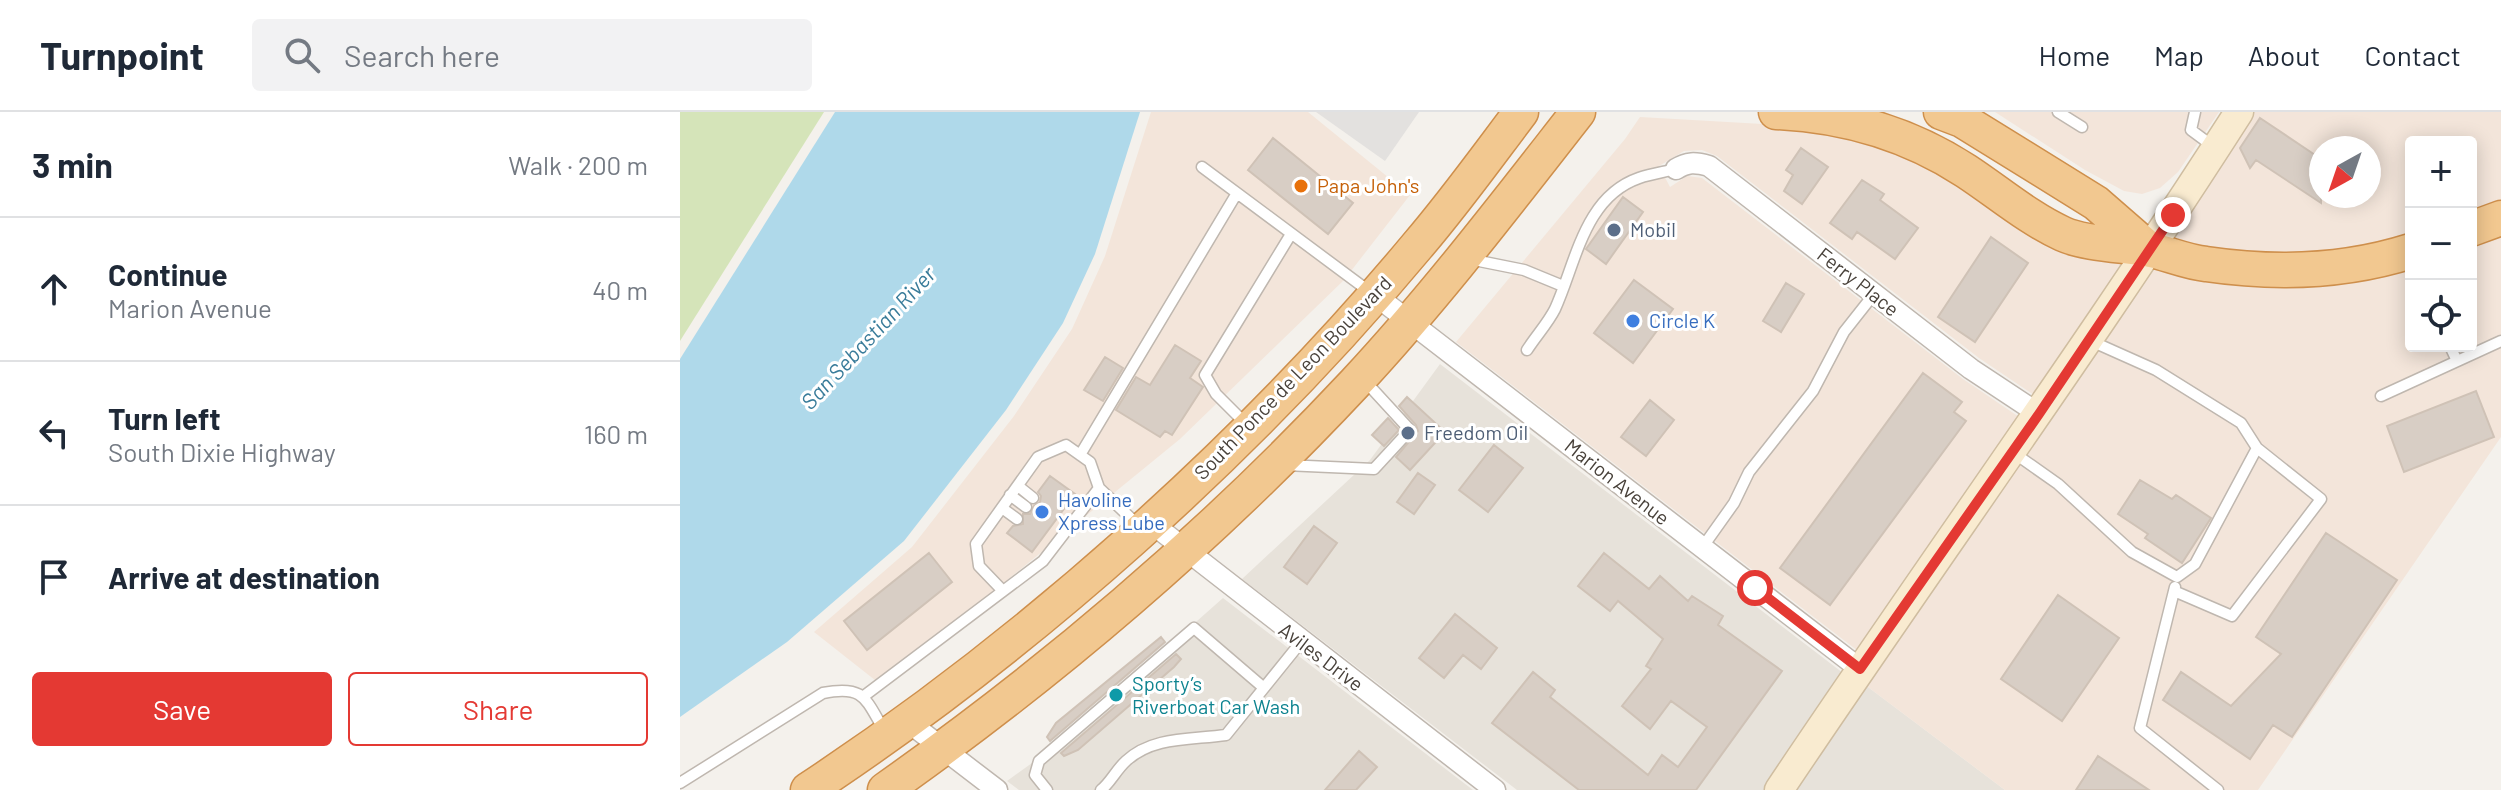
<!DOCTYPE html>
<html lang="en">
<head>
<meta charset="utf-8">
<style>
  body { margin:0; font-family:Barlow,sans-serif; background:#f2f2f3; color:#1f2937 }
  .controls { position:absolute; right:24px; top:24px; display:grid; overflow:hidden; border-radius:8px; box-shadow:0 4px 20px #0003 }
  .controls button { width:72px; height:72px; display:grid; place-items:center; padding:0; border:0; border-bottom:2px solid #e0e1e3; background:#fff; color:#1f2937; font:40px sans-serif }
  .compass { position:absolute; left:1629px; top:24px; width:72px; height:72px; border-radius:50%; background:#fff; box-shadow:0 4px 20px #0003; rotate:220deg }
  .stop { position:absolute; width:24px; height:24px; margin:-18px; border:6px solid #e43933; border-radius:50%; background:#fff }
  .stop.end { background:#e43933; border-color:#fff; box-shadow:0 2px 8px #0008 }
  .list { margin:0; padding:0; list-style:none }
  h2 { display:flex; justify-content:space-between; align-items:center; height:104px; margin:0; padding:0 32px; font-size:34px }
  h2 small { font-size:26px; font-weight:400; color:#747a83 }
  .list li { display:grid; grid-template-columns:52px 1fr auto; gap:24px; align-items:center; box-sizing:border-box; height:144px; padding:0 32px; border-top:2px solid #e0e1e3 }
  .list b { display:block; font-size:30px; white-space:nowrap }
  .list p { margin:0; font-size:26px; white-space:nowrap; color:#747a83 }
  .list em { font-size:26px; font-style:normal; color:#747a83 }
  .actions { display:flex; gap:16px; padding:24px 32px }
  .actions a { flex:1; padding:18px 0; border:2px solid #e43933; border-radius:8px; text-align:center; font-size:28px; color:#e43933 }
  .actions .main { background:#e43933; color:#fff }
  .icon { flex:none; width:44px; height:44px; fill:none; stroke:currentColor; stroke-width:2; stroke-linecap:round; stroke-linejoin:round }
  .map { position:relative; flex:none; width:1821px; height:678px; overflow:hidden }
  header { display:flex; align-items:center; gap:48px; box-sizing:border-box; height:112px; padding:0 40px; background:#fff; border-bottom:2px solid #e0e1e3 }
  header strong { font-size:38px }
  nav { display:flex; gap:44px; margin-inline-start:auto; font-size:28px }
  .search { width:560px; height:72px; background:#f2f2f3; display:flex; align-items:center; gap:20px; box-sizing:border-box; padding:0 28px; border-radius:8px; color:#747a83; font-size:30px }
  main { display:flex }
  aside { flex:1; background:#fff }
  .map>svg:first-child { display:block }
  .residential { fill:#e7e2da }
  .commercial { fill:#f3e5da; fill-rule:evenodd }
  .green { fill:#d5e4b9 }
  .parking { fill:#e3e1df }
  .water { fill:#afd9ea }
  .building { fill:#d8cec5; stroke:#cfc2b6; stroke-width:2 }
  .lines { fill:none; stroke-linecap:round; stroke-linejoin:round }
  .service-casing { stroke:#bfb7af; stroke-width:13 }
  .minor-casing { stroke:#bfb7af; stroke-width:23 }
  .secondary-casing { stroke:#cfbda0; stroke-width:31 }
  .trunk-casing { stroke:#ce8f4c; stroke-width:37 }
  .service { stroke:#fff; stroke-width:10 }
  .minor { stroke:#fff; stroke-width:20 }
  .secondary { stroke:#f9ebd0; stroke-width:28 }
  .trunk { stroke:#f2c890; stroke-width:34 }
  .route { stroke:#e43933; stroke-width:10 }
  .food-dot { fill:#e8710a; stroke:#fff; stroke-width:3 }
  .service-dot { fill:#5c6f8a; stroke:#fff; stroke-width:3 }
  .shop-dot { fill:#3f7fe0; stroke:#fff; stroke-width:3 }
  .culture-dot { fill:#0f9aa8; stroke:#fff; stroke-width:3 }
  .labels { text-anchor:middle; stroke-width:6; stroke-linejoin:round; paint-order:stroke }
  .food-label { font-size:20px; fill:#c56008; stroke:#fff; text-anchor:start }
  .service-label { font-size:20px; fill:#4e5e75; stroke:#fff; text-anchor:start }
  .street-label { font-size:20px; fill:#48413a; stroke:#fff }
  .shop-label { font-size:20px; fill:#366cbe; stroke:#fff; text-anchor:start }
  .culture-label { font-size:20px; fill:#0d838f; stroke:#fff; text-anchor:start }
  .water-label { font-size:22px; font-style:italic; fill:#397c9a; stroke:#fff }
</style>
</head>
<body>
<header>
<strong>Turnpoint</strong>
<div class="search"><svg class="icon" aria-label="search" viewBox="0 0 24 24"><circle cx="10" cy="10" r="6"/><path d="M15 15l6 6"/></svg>Search here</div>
<nav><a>Home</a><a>Map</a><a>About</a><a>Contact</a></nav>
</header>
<main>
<aside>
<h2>3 min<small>Walk · 200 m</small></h2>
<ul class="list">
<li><svg class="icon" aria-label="ahead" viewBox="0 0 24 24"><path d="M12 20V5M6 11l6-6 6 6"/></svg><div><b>Continue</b><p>Marion Avenue</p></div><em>40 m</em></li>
<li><svg class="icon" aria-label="left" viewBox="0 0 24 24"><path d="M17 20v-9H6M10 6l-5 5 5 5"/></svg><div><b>Turn left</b><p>South Dixie Highway</p></div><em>160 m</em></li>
<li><svg class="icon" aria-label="arrive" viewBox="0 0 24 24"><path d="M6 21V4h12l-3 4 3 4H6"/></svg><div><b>Arrive at destination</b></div></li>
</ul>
<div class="actions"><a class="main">Save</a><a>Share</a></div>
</aside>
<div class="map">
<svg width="1821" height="678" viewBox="0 0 1821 678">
  <rect width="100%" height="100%" fill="#f4f1ec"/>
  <!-- residential -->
  <path class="residential" d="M760,252l403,309 -79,117h-247l-275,-211 128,-119z
    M543,486l250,192h-454l-12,-9 50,-36z
    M1184,572l141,106h-212z"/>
  <!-- commercial -->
  <path class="commercial" d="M471,0h157l102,83 -66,85 -164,159 -300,245 -66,-52 98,-85 102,-131 58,-87 33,-73z
    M1315,0h224l-41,60 -18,16 -18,6 -18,-3 -39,-21z
    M1572,0h249v94l-30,11v-75h-60v96l-33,10 -123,9 -86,-15zM1641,36h48v48h-48z
    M960,5l140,8 92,15 258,119 -93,138 -58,-39 -262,-202 -15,-6 -18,1 -25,15 11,21 17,-11 15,2 261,201 59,40 -164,232 -402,-309 169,-203z
    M1821,119v206l-243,353h-253l-141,-106 290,-419 257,-2v83h60v-104z"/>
  <!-- green -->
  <path class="green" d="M0,0h144l-144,229z"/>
  <!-- parking -->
  <path class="parking" d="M636,0h103l-34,49z"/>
  <!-- water -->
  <path class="water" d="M155,0h305l-45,142 -32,69 -57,87 -102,131 -117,101 -107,75v-358z"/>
  <!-- building -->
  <path class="building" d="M1580,6l61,41v44l-65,-43 -6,8 -10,-20z
    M593,26l80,65 -25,31 -80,-64z
    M1121,36l27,19 -26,37 -18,-13 9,-16 -7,-5z
    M1182,68l22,14 -4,6 38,28 -23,31 -38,-27 -5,7 -22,-16z
    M943,85l20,15 -37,52 -20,-15z
    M1311,125l37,26 -53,79 -37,-25z
    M954,168l39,29 -40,54 -39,-30z
    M1106,171l18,11 -23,38 -18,-11z
    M495,233l26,16 -11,17 13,9 -31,48 -7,-4 -5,6 -44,-27 20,-33 14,8z
    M425,245l18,11 -20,33 -19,-11z
    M1243,261l39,29 -8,10 12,9 -136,184 -50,-37z
    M1796,279l18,46 -90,35 -17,-46z
    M727,285l38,35 -35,38 -14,-13 22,-26 -2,-6 -17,-19z
    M970,288l24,20 -28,36 -25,-19z
    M708,306l11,12 -15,16 -12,-11z
    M814,333l29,23 -35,44 -29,-22z
    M738,361l17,12 -21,29 -17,-12z
    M370,364l25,18 -43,58 -25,-19 6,-7 10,-2v-10h7l4,-8 6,-4 1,-6 -3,-4z
    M1460,368l32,19 4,-4 35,23 -29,45 -37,-25 3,-4 -30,-20z
    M634,414l23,17 -30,41 -23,-17z
    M1646,421l71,47 -105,157 -19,-12 -23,34 -87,-59 18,-28 50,34 50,-52 -25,-17z
    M249,441l23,29 -85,68 -23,-29z
    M924,441l45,36 11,-13 28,25 4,-5 31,20 -5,9 64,46 -86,119h-117l-87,-67 41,-51 22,18 -5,7 98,78 14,-20 16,12 29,-40 -36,-26 -21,28 -28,-23 29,-37 -5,-3 17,-27 -45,-38 -8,10 -32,-25z
    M1378,483l61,43 -57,83 -61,-42z
    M775,502l42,34 -16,21 -18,-14 -19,23 -25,-20z
    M481,525l4,5 -115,99 -3,-4 9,-14z
    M496,542l5,5 -7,8 -96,83 -14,6 -3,-3z
    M679,639l18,16 -21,23h-31z
    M1418,644l51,34h-73z"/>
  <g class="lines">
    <!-- service casing -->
    <g class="service-casing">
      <path id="service" d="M1378,0l24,15
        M1515,0l-4,18 23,17
        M522,55l168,125
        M789,147l55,11 39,16
        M1770,234l7,15
        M847,238c9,-14 21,-27 28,-41 21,-46 29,-112 84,-131 12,-4 25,-6 37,-9
        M1701,284l120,-55
        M565,311l-29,-29 -11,-19 86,-141
        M1334,341l44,31 74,68 45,25 18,-13 62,-116 -16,-25 -85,-53 -65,-29
        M400,343l157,-262
        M605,353l89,4 36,-39 -45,-49
        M338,374l15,12
        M330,383l16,12
        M322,396l15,11
        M1022,436l32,-45 15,-31 64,-81 31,-59 30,-38
        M1495,475l-35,141 78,62
        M323,479l-24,-25 -3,-22 62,-87 28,-12 24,17 9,26 39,37
        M1494,479l58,25 89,-117 -64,-51
        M184,584l179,-135 56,-73
        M0,671l143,-90c41,-8 42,5 61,37
        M367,678l-12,-15 4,-14 155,-133 70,60
        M421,678c10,-8 15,-20 25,-29 27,-25 65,-21 100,-26l75,-93"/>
    </g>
    <!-- minor casing -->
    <g class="minor-casing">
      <path id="minor" d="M996,57c11,-7 19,-7 33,-3l262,203 68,45
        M695,183l485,374
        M470,410l345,268
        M227,609l90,69"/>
    </g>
    <!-- secondary casing -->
    <g class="secondary-casing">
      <path id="secondary" d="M1099,678c152,-227 313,-448 460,-678"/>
    </g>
    <!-- trunk casing -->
    <g class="trunk-casing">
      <path id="trunk" d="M1096,0c68,3 133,22 190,59 32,21 62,47 97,63 22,10 60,11 84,15 20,4 39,13 59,15 68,10 139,8 205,-13
        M1261,0l21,8 134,83 54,47
        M1791,117l30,-11
        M128,678c221,-146 439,-340 609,-544 37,-43 70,-89 104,-134
        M205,678c170,-120 328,-255 470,-407 80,-86 151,-179 223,-271"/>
    </g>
    <!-- service -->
    <use href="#service" class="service"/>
    <!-- minor -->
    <use href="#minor" class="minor"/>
    <!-- secondary -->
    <use href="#secondary" class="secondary"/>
    <!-- trunk -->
    <use href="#trunk" class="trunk"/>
  </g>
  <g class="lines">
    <!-- route -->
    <path class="route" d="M1075,476l105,81 179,-255 134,-199"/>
  </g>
  <!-- markers -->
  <circle class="food-dot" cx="621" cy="74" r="8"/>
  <g class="service-dot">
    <circle cx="934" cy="118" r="8"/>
    <circle cx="728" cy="321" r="8"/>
  </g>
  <g class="shop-dot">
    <circle cx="953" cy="209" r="8"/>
    <circle cx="362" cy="400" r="8"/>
  </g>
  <circle class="culture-dot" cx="436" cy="583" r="8"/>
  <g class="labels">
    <!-- food labels -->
    <g class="food-label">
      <text x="637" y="81">Papa John's</text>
    </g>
    <!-- service labels -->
    <g class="service-label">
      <text x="950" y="125">Mobil</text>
      <text x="744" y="328">Freedom Oil</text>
    </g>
    <!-- street labels -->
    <g class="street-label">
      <text transform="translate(1178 170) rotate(38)" y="7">Ferry Place</text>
      <text transform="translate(613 266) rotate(-46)" y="7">South Ponce de Leon Boulevard</text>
      <text transform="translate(937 370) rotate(38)" y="7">Marion Avenue</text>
      <text transform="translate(641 545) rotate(37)" y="7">Aviles Drive</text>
    </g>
    <!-- shop labels -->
    <g class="shop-label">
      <text x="969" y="216">Circle K</text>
      <text x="378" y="395">Havoline<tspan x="378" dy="23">Xpress Lube</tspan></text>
    </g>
    <!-- culture labels -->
    <g class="culture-label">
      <text x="452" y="579">Sporty’s<tspan x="452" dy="23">Riverboat Car Wash</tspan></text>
    </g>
    <!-- water labels -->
    <g class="water-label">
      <text transform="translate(188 226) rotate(-47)" y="8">San Sebastian River</text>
    </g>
  </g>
</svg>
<div class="controls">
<button>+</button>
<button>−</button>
<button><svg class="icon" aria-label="locate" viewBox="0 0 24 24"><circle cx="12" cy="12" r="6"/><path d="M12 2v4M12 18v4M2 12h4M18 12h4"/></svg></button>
</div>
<svg class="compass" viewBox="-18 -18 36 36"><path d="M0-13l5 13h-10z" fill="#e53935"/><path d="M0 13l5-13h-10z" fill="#747a83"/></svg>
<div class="stop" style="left:1075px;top:476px"></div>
<div class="stop end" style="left:1493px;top:103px"></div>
</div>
</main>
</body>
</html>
